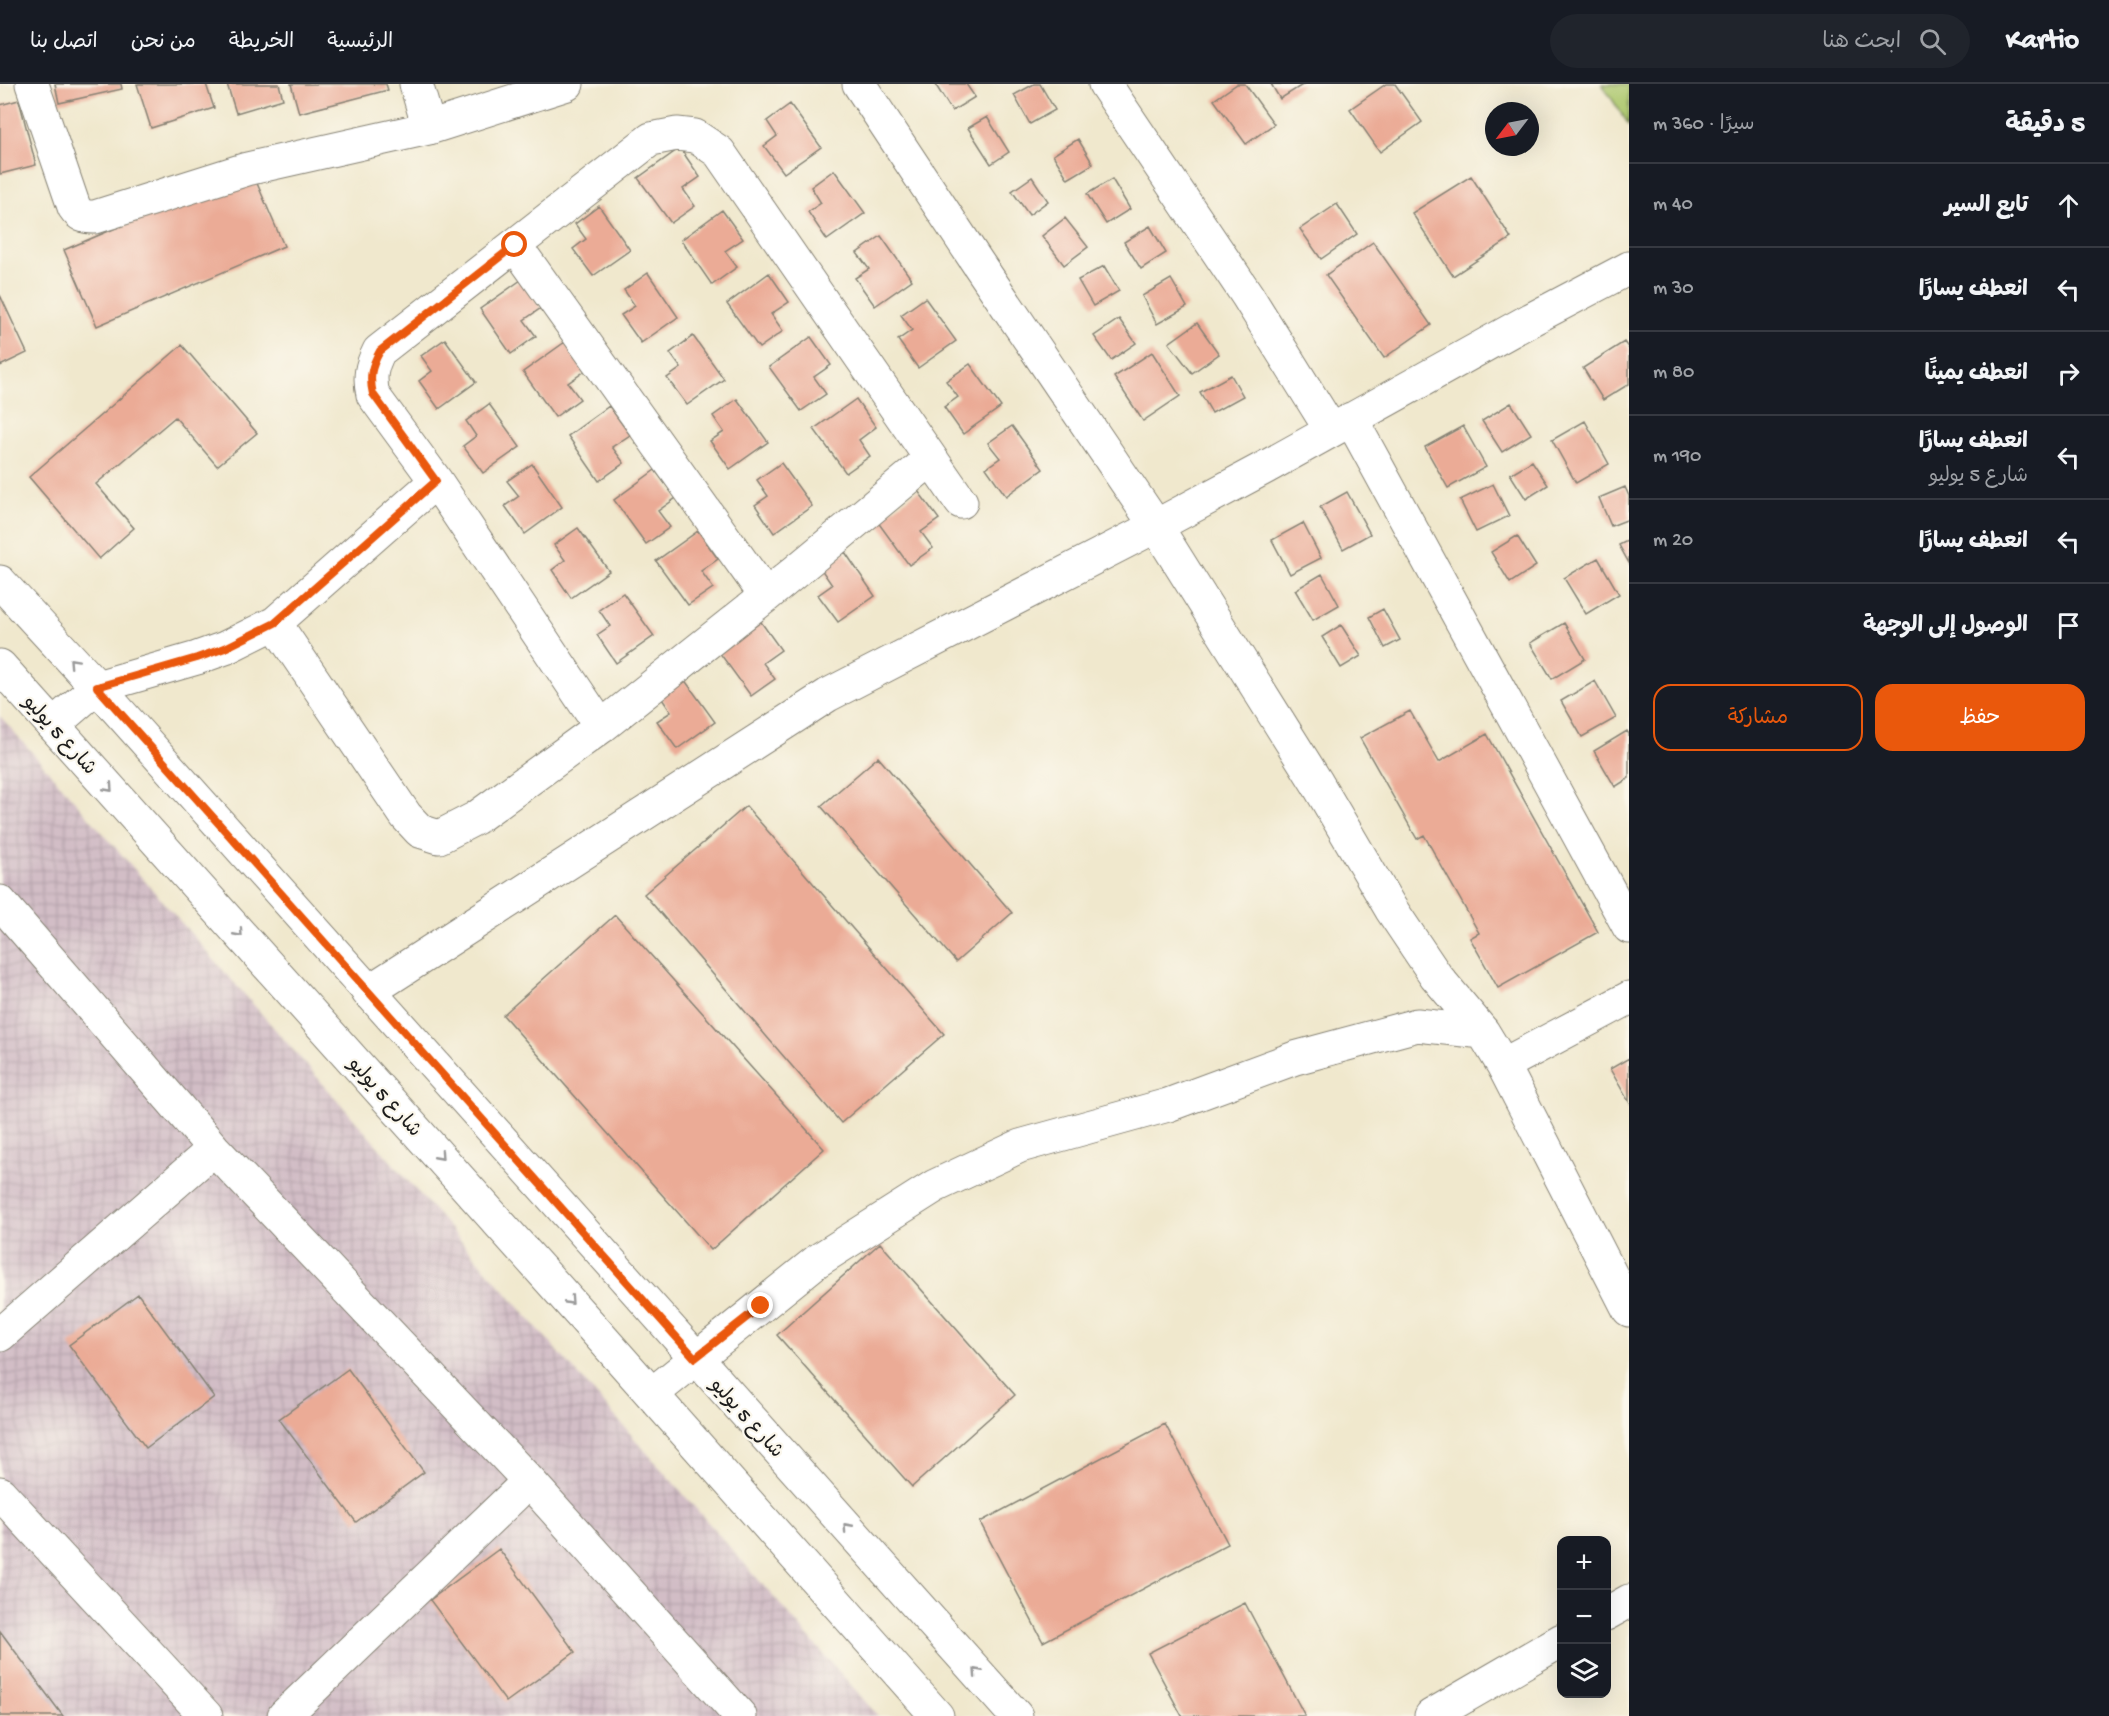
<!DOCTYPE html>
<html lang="ar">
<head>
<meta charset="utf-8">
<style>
  body { margin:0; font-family:"Gochi Hand","Playpen Sans Arabic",sans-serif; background:#20242c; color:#f1f3f6; direction:rtl }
  .controls { position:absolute; right:18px; bottom:18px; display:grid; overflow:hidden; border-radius:12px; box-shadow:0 6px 24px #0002 }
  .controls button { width:54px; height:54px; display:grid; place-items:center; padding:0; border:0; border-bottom:2px solid #363941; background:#171b24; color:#f1f3f6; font:30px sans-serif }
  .compass { position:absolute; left:1485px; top:18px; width:54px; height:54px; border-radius:50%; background:#171b24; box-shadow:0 6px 24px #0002; rotate:238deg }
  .stop { position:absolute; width:18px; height:18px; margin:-14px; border:4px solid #ea580c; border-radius:50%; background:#fff }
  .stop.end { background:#ea580c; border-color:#fff; box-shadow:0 2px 6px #0008 }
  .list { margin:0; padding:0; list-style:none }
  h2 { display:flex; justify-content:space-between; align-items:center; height:78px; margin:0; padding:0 24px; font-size:26px }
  h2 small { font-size:20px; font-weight:400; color:#9ea1a6 }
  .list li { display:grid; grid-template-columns:39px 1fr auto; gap:18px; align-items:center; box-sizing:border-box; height:84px; padding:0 24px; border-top:2px solid #363941 }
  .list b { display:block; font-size:22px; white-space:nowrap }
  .list p { margin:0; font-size:20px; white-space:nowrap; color:#9ea1a6 }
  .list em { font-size:20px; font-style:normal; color:#9ea1a6 }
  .actions { display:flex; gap:12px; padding:18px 24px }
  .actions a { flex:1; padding:14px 0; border:2px solid #ea580c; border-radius:18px; text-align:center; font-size:21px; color:#ea580c }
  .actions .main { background:#ea580c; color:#fff }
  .icon { flex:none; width:33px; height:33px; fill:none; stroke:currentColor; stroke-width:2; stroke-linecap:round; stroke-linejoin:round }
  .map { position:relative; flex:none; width:1629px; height:1632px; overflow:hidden; direction:ltr }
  header { display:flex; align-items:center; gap:36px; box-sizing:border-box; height:84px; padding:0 30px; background:#171b24; border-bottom:2px solid #363941 }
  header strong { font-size:28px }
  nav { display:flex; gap:33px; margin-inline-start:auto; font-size:21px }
  .search { width:420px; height:54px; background:#20242c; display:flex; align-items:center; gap:15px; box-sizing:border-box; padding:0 21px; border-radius:33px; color:#9ea1a6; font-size:22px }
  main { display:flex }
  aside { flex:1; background:#171b24 }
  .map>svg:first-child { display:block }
  .industrial { fill:url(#industrial-grid) }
  .pitch { fill:#adc86e; stroke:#647245; stroke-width:1.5 }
  .building { fill:#ebab96 }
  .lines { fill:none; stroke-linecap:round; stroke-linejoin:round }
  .street-casing { stroke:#868274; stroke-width:35 }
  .secondary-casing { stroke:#868274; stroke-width:35 }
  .street { stroke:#fff; stroke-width:33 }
  .secondary { stroke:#fff; stroke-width:33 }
  .oneway { stroke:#999 }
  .route { stroke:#ea580c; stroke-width:8 }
  .labels { text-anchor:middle; stroke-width:4.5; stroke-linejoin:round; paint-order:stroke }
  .street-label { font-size:20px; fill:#1c1c1c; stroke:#fbf7ec }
</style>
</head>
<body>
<header>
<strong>Kartio</strong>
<div class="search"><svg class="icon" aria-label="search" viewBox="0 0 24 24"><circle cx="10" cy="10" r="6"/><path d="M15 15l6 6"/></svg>ابحث هنا</div>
<nav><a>الرئيسية</a><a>الخريطة</a><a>من نحن</a><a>اتصل بنا</a></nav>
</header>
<main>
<aside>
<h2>5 دقيقة<small>سيرًا · 360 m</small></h2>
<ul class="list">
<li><svg class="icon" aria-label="ahead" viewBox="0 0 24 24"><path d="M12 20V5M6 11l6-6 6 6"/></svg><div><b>تابع السير</b></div><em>40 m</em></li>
<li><svg class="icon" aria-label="left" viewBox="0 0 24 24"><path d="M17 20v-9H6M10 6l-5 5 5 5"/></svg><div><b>انعطف يسارًا</b></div><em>30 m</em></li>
<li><svg class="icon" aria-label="right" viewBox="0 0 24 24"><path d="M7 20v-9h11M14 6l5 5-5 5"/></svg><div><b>انعطف يمينًا</b></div><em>80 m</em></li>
<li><svg class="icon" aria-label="left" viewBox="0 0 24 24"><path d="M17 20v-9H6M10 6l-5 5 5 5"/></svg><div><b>انعطف يسارًا</b><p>شارع 5 يوليو</p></div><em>190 m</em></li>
<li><svg class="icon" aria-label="left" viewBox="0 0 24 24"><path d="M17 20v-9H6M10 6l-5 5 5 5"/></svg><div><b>انعطف يسارًا</b></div><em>20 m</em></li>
<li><svg class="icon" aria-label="arrive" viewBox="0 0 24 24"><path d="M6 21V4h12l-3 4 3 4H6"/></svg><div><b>الوصول إلى الوجهة</b></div></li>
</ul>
<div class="actions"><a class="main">حفظ</a><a>مشاركة</a></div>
</aside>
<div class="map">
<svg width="1629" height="1632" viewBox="0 0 1629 1632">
  <defs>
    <pattern id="industrial-grid" width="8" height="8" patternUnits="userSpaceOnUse" patternTransform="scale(1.5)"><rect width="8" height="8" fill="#d2bdc6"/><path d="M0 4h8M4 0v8" fill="none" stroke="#b4a2aa"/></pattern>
  </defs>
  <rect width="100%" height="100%" fill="#fbf7ec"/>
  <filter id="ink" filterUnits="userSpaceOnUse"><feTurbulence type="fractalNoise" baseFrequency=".0167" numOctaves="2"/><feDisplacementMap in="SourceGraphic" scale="12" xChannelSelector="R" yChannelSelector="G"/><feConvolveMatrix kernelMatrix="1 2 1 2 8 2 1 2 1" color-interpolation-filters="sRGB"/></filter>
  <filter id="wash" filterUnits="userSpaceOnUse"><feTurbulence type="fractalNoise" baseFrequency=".008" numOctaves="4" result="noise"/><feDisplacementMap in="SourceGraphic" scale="24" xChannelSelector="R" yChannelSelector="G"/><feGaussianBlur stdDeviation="1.35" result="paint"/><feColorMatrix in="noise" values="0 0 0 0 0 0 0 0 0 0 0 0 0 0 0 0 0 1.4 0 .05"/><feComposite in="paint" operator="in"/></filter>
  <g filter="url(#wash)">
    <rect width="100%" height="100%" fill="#f0e8cd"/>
    <!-- industrial -->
    <path class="industrial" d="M0,632l878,1000h-878z"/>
    <!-- pitch -->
    <path class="pitch" d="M1602,0h27v41z"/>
    <g id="blocks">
      <!-- building -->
      <path class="building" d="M55,0h66l1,5 -63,14z
        M137,0h69l8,24 -63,20z
        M227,0h52l4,15 -47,14z
        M291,0h95l2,6 -89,23z
        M935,0h31l9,13 -23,14z
        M1034,0h6l15,26 -25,14 -16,-29z
        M1237,0h8l29,40 -28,20 -32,-44z
        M1271,0h33l-24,15z
        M1386,0h9l27,38 -42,30 -30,-43z
        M19,16l17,65 -36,9v-69z
        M790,20l31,43 -37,26 -20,-27 13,-10 -10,-15z
        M987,33l22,35 -18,12 -23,-36z
        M1078,55l15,25 -25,15 -15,-24z
        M680,64l20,29 -17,12 12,17 -24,17 -33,-45z
        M834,86l31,43 -38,27 -19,-28 13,-9 -10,-16z
        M253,90l31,72 -187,80 -33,-76 149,-63z
        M1471,92l40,62 -58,38 -41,-63z
        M1032,93l16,24 -19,14 -17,-24z
        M1112,95l18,30 -24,15 -19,-30z
        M1337,120l20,30 -36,25 -21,-30z
        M599,122l31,44 -37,26 -20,-27 13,-10 -11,-15z
        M722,126l21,29 -18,12 12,16 -25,18 -31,-45z
        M1065,134l23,29 -24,18 -22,-29z
        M1150,142l16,27 -25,16 -17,-27z
        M881,152l31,44 -37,26 -20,-28 14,-9 -12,-16z
        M1373,158l58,83 -47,33 -58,-83z
        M1104,182l15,25 -26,15 -15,-26z
        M648,189l30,44 -37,26 -20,-28 14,-9 -11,-16z
        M769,189l20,29 -18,12 12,17 -24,17 -32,-44z
        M1171,195l16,28 -30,17 -15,-28z
        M521,196l20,28 -17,12 12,16 -25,18 -31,-45z
        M0,211l27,58 -27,13z
        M925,214l31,43 -38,27 -20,-28 14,-10 -11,-15z
        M1119,235l17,24 -25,17 -17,-24z
        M1197,239l22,31 -27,19 -23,-30z
        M693,252l31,43 -37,26 -20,-27 14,-10 -11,-15z
        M811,253l20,28 -17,12 12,17 -25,17 -32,-44z
        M445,255l31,43 -37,27 -20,-28 13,-10 -11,-15z
        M565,258l20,29 -17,12 12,16 -25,18 -32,-45z
        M1624,258l5,7v35l-26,16 -20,-32z
        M182,261l75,88 -40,33 -42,-49 -79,67 38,44 -35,31 -70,-82z
        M1152,268l28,44 -37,25 -29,-44z
        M970,280l31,43 -38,27 -19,-27 14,-10 -12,-16z
        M1231,291l12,21 -31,17 -12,-21z
        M737,315l31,43 -38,27 -20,-28 14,-9 -11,-16z
        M856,315l20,28 -17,13 11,16 -24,17 -32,-44z
        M1511,319l20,31 -29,18 -20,-31z
        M489,320l31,43 -37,26 -20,-27 13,-10 -10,-15z
        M609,322l21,29 -18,12 12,16 -25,18 -31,-45z
        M1585,337l24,43 -33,19 -24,-43z
        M1012,342l31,43 -37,27 -20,-28 14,-10 -12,-15z
        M1463,342l23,41 -38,21 -23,-41z
        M1532,377l16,24 -22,14 -16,-25z
        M781,379l31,43 -38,27 -19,-28 13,-9 -11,-16z
        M532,380l30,43 -37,27 -20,-28 14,-10 -12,-15z
        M655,386l21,28 -18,13 12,16 -24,17 -32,-44z
        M1493,400l16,32 -33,16 -16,-32z
        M1625,403l4,9v23l-18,7 -12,-28z
        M918,407l21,28 -18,13 12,16 -24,17 -32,-44z
        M1347,408l23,42 -27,15 -23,-42z
        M1303,439l18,35 -31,16 -18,-34z
        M578,444l31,43 -38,27 -19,-28 13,-10 -11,-15z
        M698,447l20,28 -17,12 12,17 -25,17 -32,-44z
        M1517,452l19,30 -26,17 -19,-31z
        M1629,456v23l-10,-18z
        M845,468l30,44 -37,26 -20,-27 14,-10 -11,-16z
        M1598,474l21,36 -33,20 -22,-36z
        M1322,490l17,31 -26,15 -18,-30z
        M623,509l31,43 -38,27 -19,-28 13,-9 -11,-16z
        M1383,525l17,31 -15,8 -16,-31z
        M761,538l20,28 -18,13 12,16 -24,17 -32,-44z
        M1564,539l21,36 -33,20 -22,-36z
        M1341,541l20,31 -20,12 -19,-31z
        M684,595l31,43 -38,27 -20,-28 14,-9 -11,-16z
        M1595,597l21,37 -34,19 -21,-36z
        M1410,627l29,51 48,-28 111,198 -100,56 -28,-50 9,-5 -55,-98 -7,4 -57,-101z
        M1627,647l2,3v44l-14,9 -21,-36z
        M878,673l134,156 -56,49 -135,-156z
        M746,722l198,228 -103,89 -197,-229z
        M615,831l209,234 -113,101 -208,-235z
        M1629,974v44l-19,-33z
        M880,1159l135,152 -103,92 -135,-152z
        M138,1210l76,103 -68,51 -77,-103z
        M348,1285l76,103 -68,50 -77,-103z
        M1165,1340l63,120 -185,98 -63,-120z
        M499,1465l76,103 -69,50 -76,-102z
        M1245,1519l60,113h-123l-34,-63z
        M0,1547l63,85h-63z"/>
    </g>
  </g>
  <g filter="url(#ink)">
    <use href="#blocks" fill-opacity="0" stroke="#868274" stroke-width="1.5"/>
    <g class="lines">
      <!-- street casing -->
      <g class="street-casing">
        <path id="street" d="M32,0l42,123c6,9 10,10 21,10l152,-48 182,-41 138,-44
          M416,0l13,44
          M859,0l118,178 179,264 161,257 74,126 45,67 47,56
          M1105,0l142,211 84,135
          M515,161l136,-106 26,-5 18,2 24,16 242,350
          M1351,335l278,508
          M275,539l131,193 14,15 19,6 37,-19 125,-91 165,-131 165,-137
          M53,641l44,-38 100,-29 28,-10 50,-25 161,-142
          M601,643l-165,-246 -63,-86c-4,-18 -2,-28 6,-44l136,-106 251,351
          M0,818l214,247 315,332 211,235
          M368,908l460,-297 328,-169 110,-59 266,-148 97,-51
          M1503,981l126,245
          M0,1251l214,-186
          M652,1310l165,-133 118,-75 85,-40 148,-41 127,-47 122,-33 66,7 20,33 126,-67
          M0,1409l206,223
          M1606,1530l23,-13
          M284,1632l245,-235
          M1431,1632l131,-76"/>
      </g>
      <!-- secondary casing -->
      <g class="secondary-casing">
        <path id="secondary" d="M0,498l97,105 919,1029
          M0,582l592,661 345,389"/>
      </g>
      <!-- street -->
      <use href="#street" class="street"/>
      <!-- secondary -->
      <use href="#secondary" class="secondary"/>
    </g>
    <!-- one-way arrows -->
    <defs><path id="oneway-chevron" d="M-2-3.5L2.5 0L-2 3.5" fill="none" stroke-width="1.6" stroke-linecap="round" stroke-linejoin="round" transform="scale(1.5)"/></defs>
    <g class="oneway">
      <use href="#oneway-chevron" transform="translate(73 578) rotate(-133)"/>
      <use href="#oneway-chevron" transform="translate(109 704) rotate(48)"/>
      <use href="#oneway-chevron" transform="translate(239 849) rotate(48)"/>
      <use href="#oneway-chevron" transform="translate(440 1072) rotate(48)"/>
      <use href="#oneway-chevron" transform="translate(570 1217) rotate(48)"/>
      <use href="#oneway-chevron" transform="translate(847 1443) rotate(-132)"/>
      <use href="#oneway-chevron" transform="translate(977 1588) rotate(-132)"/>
    </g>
  </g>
  <g class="lines" filter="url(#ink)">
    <!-- route -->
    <path class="route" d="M515,161l-135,106c-9,16 -11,26 -7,43l63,87 -161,142 -50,25 -28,10 -100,29 598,671 66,-52"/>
  </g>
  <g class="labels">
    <!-- street labels -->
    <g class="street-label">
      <text transform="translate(61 650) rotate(48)" y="7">شارع 5 يوليو</text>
      <text transform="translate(386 1012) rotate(48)" y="7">شارع 5 يوليو</text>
      <text transform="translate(748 1333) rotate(48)" y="7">شارع 5 يوليو</text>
    </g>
  </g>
</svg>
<div class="controls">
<button>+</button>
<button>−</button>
<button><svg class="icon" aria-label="layers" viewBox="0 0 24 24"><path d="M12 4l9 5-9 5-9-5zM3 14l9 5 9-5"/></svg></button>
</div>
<svg class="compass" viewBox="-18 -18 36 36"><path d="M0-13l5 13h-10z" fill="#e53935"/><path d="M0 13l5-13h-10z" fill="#9ea1a6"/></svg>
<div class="stop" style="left:515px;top:161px"></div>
<div class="stop end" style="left:761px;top:1222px"></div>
</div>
</main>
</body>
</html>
